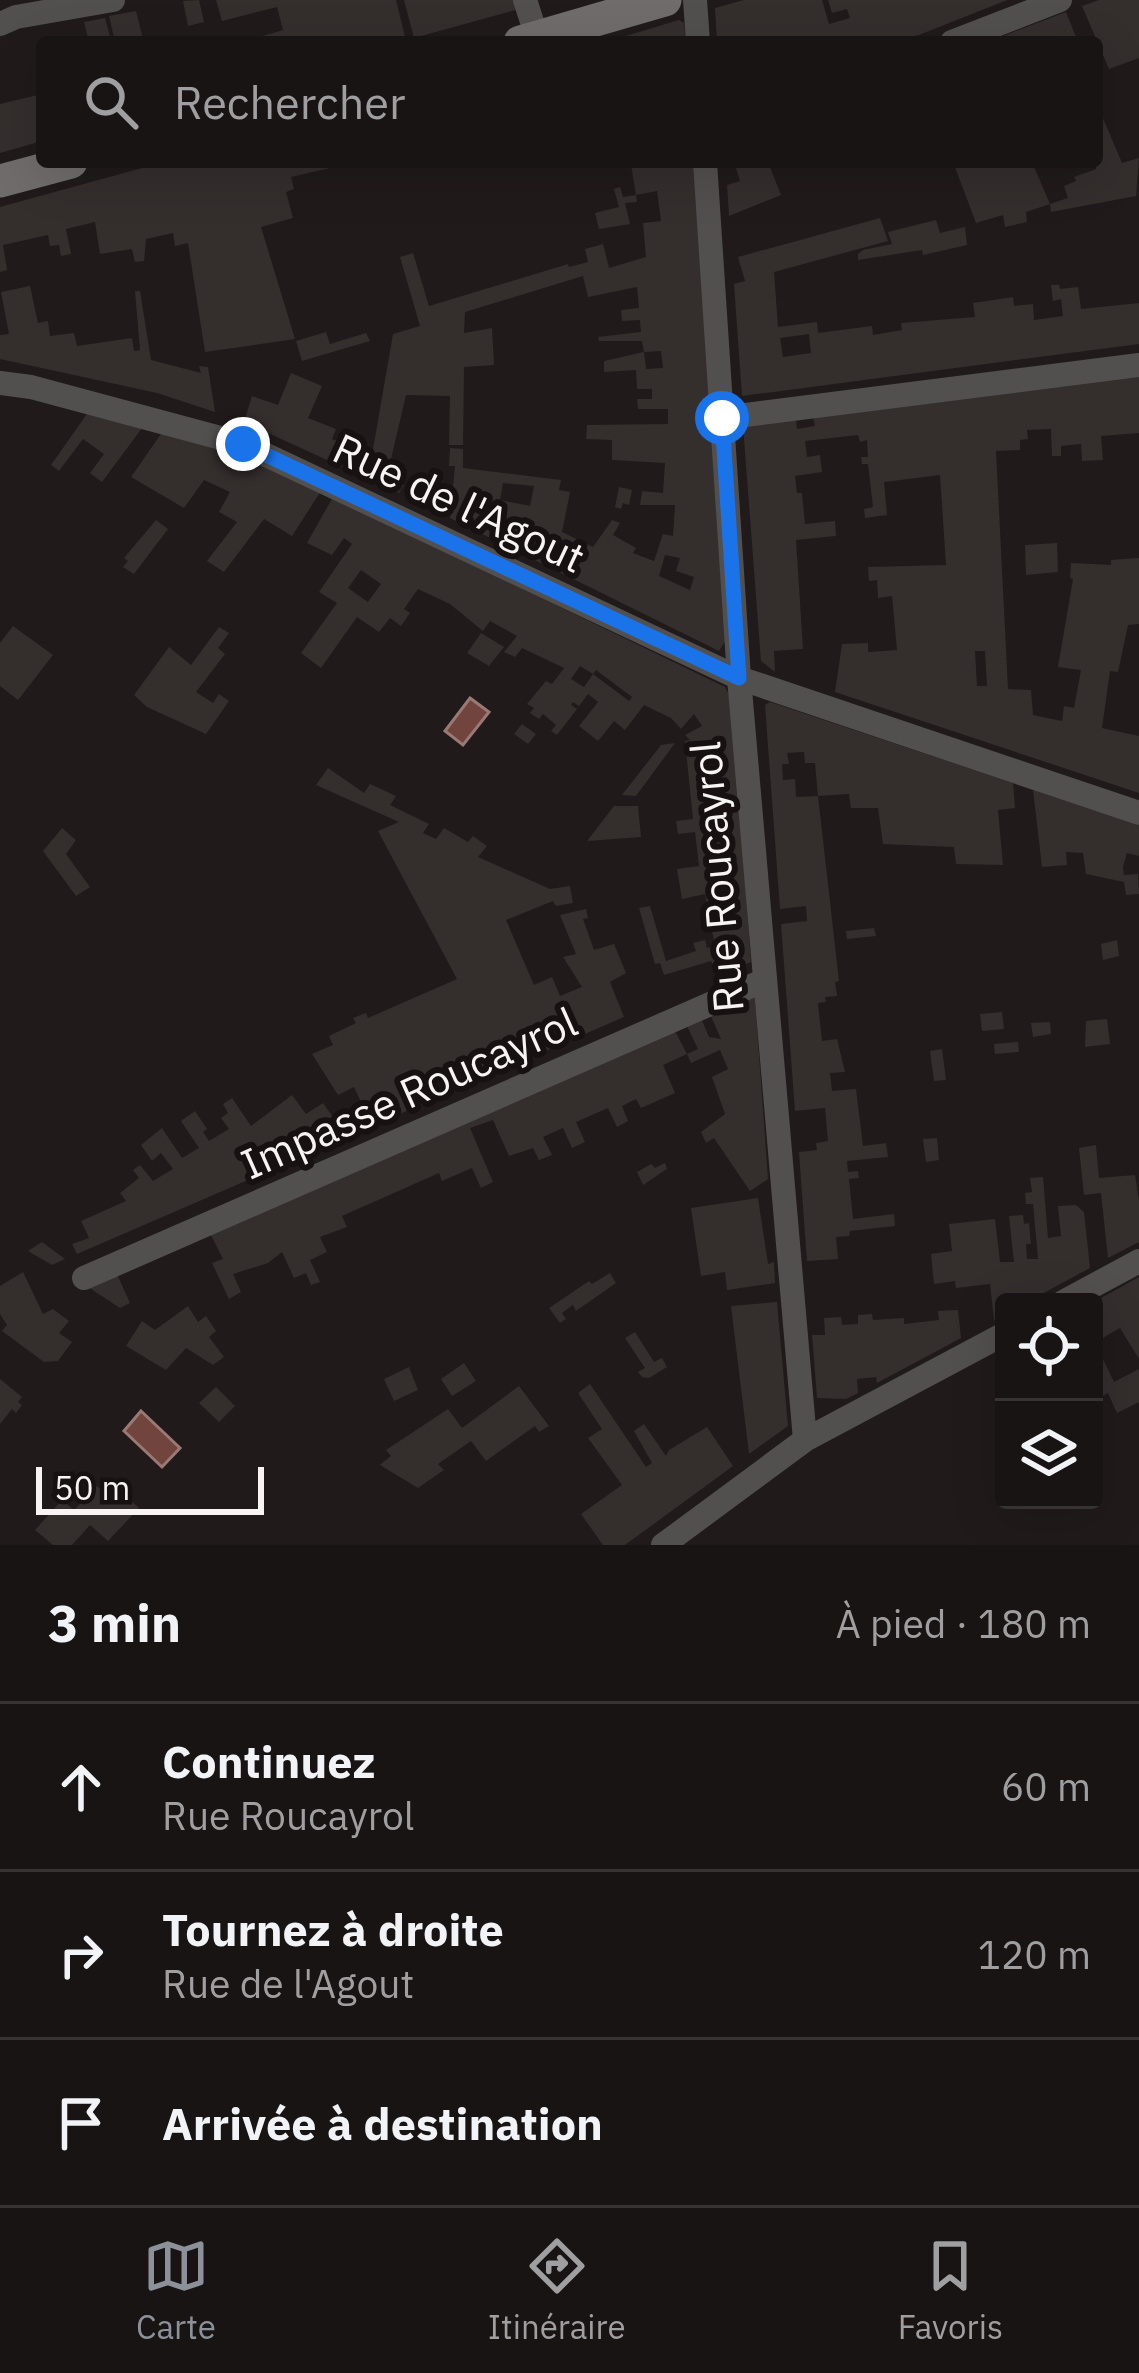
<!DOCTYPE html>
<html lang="fr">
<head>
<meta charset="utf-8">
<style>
  body { margin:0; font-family:"IBM Plex Sans",sans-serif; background:#211d1d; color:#f1f3f6 }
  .controls { position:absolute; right:36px; bottom:36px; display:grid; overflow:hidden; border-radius:12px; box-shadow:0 12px 48px #0002 }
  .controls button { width:108px; height:108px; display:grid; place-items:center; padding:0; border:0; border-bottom:3px solid #363334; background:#181414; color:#f1f3f6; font:60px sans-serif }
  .scale { position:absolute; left:36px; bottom:30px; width:228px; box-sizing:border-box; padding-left:12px; border:6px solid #f8f4f3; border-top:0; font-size:33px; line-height:42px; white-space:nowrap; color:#f8f4f3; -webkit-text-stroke:9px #171211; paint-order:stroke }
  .stop { position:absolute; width:36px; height:36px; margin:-27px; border:9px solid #1a73e8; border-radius:50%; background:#fff }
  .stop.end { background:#1a73e8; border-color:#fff; box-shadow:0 3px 12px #0008 }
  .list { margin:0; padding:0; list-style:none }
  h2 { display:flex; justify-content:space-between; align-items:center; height:156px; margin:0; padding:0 48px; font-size:51px }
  h2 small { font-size:39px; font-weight:400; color:#9f9ea0 }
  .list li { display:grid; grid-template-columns:78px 1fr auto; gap:36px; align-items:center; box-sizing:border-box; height:168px; padding:0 48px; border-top:3px solid #363334 }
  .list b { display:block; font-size:45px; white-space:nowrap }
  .list p { margin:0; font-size:39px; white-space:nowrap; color:#9f9ea0 }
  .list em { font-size:39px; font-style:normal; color:#9f9ea0 }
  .icon { flex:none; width:66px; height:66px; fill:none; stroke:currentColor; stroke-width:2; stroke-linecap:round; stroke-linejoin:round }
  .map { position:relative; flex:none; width:1139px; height:1545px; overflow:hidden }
  .search { position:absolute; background:#181414; box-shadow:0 12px 48px #0002; left:36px; right:36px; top:36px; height:132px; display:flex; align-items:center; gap:30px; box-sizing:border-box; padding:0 42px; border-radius:12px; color:#9f9ea0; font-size:45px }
  .sheet { height:660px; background:#181414 }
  nav { display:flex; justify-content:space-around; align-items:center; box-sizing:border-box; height:168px; border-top:3px solid #363334; background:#181414; font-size:33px; color:#9f9ea0 }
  nav a { display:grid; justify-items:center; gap:6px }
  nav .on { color:#8c9099 }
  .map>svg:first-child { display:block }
  .water { fill:#72443e; stroke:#9a7974; stroke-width:3 }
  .building { fill:#342e2d; fill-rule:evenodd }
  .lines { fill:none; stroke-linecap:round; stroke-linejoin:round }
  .street { stroke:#524f4f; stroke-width:24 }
  .secondary { stroke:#706c6b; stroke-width:33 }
  .route { stroke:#1a73e8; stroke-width:15 }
  .labels { text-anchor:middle; stroke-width:12; stroke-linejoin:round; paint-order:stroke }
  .street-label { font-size:42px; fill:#f8f4f3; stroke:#171211 }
</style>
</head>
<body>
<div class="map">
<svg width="1139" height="1545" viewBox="0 0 1139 1545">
  <rect width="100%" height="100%" fill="#201b1a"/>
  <!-- water -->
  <path class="water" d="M470,698l19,14 -26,33 -18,-14z
    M141,1411l39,37 -18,19 -38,-36z"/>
  <!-- building -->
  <path class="building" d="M199,0l5,22 -16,4 -5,-25z
    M216,0h180l10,41 -164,1 41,-12 -6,-23 -55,14z
    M404,0h111l4,9 -105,29z
    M744,0h78l7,24 21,-6 -3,-9 -15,4 -4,-13h179l-88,35 -34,7h-168l-2,-34z
    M1099,0h40v58l-30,11 -27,-63z
    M136,11l7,28 -28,3 -6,-26z
    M1066,12l12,30h-89l22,-9z
    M105,18l6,22 -22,2 -5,-20z
    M679,20l5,3 2,19h-80z
    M42,94v47l-42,12v-49z
    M1097,104l25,59 17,-5 -3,38 -85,16 -1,-8 -24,8 1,10 -22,5 -2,-12 -27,8 -23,-61h79l18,42 18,-6 -4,-12 12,-5 -2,-4 22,-8z
    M164,162h164l2,6 -39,9 3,12 -8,3 7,26 -32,9 34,112 -90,13 -17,-109 -13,3 -2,-13 -27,6 -2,22 -9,1 -3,-13 -32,5 -5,-32 -29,7 5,25 -10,2 -2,-11 -9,1 -2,-11 -45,10 4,25 -7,2v-65z
    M643,162h51l35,473 -10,16 -269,-133 5,-52h-6l1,-18 13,1v19l98,12 -2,10 11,2 -8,40 31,15 19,-27 8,3 -7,12 23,13 -3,5 21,8 9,-27 10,2 2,-31h-35l2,-14 21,2 2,-30 -53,-3v-20l-26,-1 1,-14 81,-1v-15h-30l-1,-10h15v-10h-15l-1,-19 -32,2v-11l40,-9 -2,-11h-43l-1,-4 43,-5 -1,-12 -18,1 -1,-11 18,-2 -2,-21 -49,10 -5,-21 -118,36 -1,21 28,-5 2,37 -30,2 -1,78h-14l1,-49 -44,-1 -19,81 17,9 -5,8 -155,-71 8,-26 26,9 13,-32 31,13 -14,32 28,11 -4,10 40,16 21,-121 27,-8 -20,-69 13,-4 16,53 139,-42 1,3 19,-5 -3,-13 18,-5 6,24 37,-11 -3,-34 18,-2 -4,-30 -21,4 -5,-30zM661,351l2,17 -17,1 -2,-17zM503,483l31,3 -4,20 -30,-6zM665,555l15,3 -4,13 18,6 -4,13 -31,-14z
    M734,162h34l13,33 -52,21 -2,-31 13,-4z
    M620,187l3,10 13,-2 1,7 -12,1 5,21 -31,5 -4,-16 24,-6 -5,-18z
    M880,218l8,23 -114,31 4,55 39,-5 1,11 54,-7 1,9 29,-5 -1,-7 74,-6 -2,-14 40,-6 1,9 19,-2 1,16 29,-4 -2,-17 -8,2 -2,-16h8l1,4 18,-2 3,22 58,-6v41l-397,52 -8,-112 11,-3 -7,-24zM809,334l2,19 -28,4 -3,-19z
    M936,220l4,13 25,-6 2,18 -44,10 -1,-5 -64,10v-6l5,-4 29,-6 -4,-12z
    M30,286l8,37 10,-2 2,15 24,-3 3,13 55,-8 2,13 6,-1 -5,-59h5l11,69 50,13 -2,-7 9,1 7,45 -58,-19 -157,-34v-24l9,-1 -8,-42z
    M326,332l4,12 36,-11 4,8 -68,20 -6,-20z
    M1139,376v57l-38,3 2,24 -21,1 -1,-17 -20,2v10h-9l-1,-27 -24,1 1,9 -8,1v10l-24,1 12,238 23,1 2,25 29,6 2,-15 10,2 7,-38 -23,-3 15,-88 -3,-1 1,-15 40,2v-5l28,-2v66l-11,1 -10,47 -8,-1 -8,57 37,8v57l-304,-101 7,-48 26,-1v9l29,-2 -5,-54 -14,2 -1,-18 -8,1 -1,-14 78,-2 -6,-90 -56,7 3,33 -22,3 -1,-9 9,-2 -5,-43h-6l-1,-7h7l-1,-17 -7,2 -2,-7 -53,6 2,16 13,-2 2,17 -27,4 2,17h5l3,31 30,-3 1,15 -40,4 7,109 -29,2 1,21 -14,-11 -18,-235 53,-6 1,9 18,-3 -2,-9zM975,651h10l2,35h-10z
    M89,411l56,13 -43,58 -12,-9 14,-19 -21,-15 -24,32 -8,-6z
    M163,431l104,35 54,25 -29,45 -28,-17 -40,53 -17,-11 30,-39 -18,-10 11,-20 -26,-12 -20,28 -53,-31z
    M619,487l13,3 -3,15 -6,-2 -2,6 -6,-2z
    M333,497l392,190 7,13 19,262 -33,14 -7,-15 -47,14 -4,-12 -5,1 -16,-56 11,-2 16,55 30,-10 -3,-8 12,-3 2,8 8,-2 -10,-52 -23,5 -5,-30 22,-3 -4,-34 -17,2 -2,-13 17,-2 -8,-78 5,-1 -5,-5 17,-9 -8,-12 -13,15 -10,-11 -27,-13 -19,25 -11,-9 -16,20 -19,-15 19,-24 -10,-8 -9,12 -6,-4 -2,3 6,4 -20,26 -6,-4 5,-6 -13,-11 -4,5 -9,-6 4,-5 -7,-4 19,-23 6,3 12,-16 -42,-20 -7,9 -11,-5 13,-16 -27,-15 -7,10 -33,-27 -32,-15 -14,20 6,4 -9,13 -11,-8 -11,14 -22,-15 -36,51 -20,-15 36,-50 -18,-11 33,-48 -8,-6 -12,17 -25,-12zM361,570l20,14 -13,18 -20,-14zM580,666l13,8 3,-4 36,27 -3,4 -36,-27 -9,13 -13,-8z
    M156,520l12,9 -34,45 -11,-7 5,-6 -4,-3z
    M1057,543l1,29 -32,3 -1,-30z
    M13,626l40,29 -35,45 -18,-14v-43z
    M219,627l10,6 -11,15 7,6 -29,38 17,11 6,-9 10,7 -23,33 -59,-27 -13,-12 35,-48 22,18z
    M481,633l23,14 -15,19 -22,-13z
    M770,702l243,81 2,25 -17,2 5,55 -47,-1 -2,-17 -71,-3 -5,-36h-27l-2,-14 -31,2 -3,-33h-10l-1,-11 -17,1 2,11h-7l1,16 12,-1 1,18 22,-1 21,185 -4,1 2,14 -12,1 1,5 -8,1 4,38 15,-2 8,33 -15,1 2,18 24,-2 7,57 23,-3 2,14 -41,4 1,11 10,-1 1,7 -10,1 4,40 41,-5 1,12 -45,5 -1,5 -13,1 2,22 -31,2 -8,-109 18,-2 -1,-7 12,-2 -3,-33 -30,3 -14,-187 26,-3 -1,-15 -26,3 -15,-204z
    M522,724l14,10 -8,10 -14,-10z
    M675,743l-39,53 -14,-1 39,-50z
    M328,768l36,25 6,-9 26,12 -6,9 39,19 -6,9 13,6 8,-11 24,14 5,-6 14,10 -9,11 72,32 20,-3 3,17 -17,3 -3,-5 -47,19 28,65 18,-8 8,19 22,-9 -19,-30 13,-3 -16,-39 26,-6 2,9 -5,1 11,31 20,-6 12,29 -16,9 14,35 -252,109 -18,-39 -16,8 -26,-41 21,-9 -4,-9 27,-13 -3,-5 13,-5 2,5 89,-39 -79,-148 21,-9 -83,-37z
    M1033,790l106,35v31l-12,-3 -4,14 1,8 14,-1 1,20 -13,1 -2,-13 -38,-8 -3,-21 -17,-1 1,13 -25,2z
    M614,806h24l3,31 -54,4z
    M62,828l14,12 -10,14 24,33 -14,9 -33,-45z
    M874,928l2,8 -29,3 -1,-8z
    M1117,940l2,16 -16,4 -2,-16z
    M751,996l4,3 13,180 -18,12 -36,-53 -8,5 -5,-11 24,-18 -13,-37 16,-8 -8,-19 -29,13 -4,-9 11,-5 -12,-25 15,-6 8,19 12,2 -11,-25z
    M1002,1012l2,17 -22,2 -2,-17z
    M1107,1019l3,25 -25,3 1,-26z
    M1050,1022l1,12 -18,3 -2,-14z
    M674,1029l13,25 -24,11 12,28 -34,15 -5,-9 -14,7 6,15 -11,6 -9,-19 -32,14 9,20 -13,6 -9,-20 -20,9 9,18 -13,5 -6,-12 -24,8 -16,-36 -23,8 23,54 -12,6 -9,-20 -30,13 -3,-8 -97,43 5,11 -27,10 7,15 -17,8 10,22 -9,3 -5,-12 -12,5 -12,-26 -14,11 -35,11 8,18 -12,7 -17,-36 11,-4 -14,-28z
    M1018,1042l1,10 -24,2 -1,-10z
    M942,1049l4,31 -12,1 -4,-30z
    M292,1095l14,19 17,-11 24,34 -270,117 -5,-10 17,-6 -8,-17 45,-20 -6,-8 19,-15 -6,-8 7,-5 13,16 20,-12 -12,-16 -9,8 -11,-16 21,-17 20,30 17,-10 -18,-27 14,-10 12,18 -4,3 6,9 20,-12 -8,-11 7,-5 -5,-9 9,-6 19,28z
    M937,1138l2,22 -13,2 -3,-23z
    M1096,1145l3,33 36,-3 4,26v41l-31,16 -7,-65 -17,2 -5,-47z
    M665,1163l2,6 -24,16 -6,-13 14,-8 4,4z
    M1043,1177l5,61 13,-2 -3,-30 18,-1 8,7 6,56 -63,34h-23v12l-10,6 -4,-36 -34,4 -1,-7 -21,3 -3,-30 21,-3 -3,-27 46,-5 5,43h14l-5,-46 14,-1 1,9 5,-1 2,21h-5l1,15h11l-5,-55h-7l-1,-11 7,-1 -2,-14z
    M758,1198l10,66 6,-2 1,21 -48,7 -2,-18 -24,4 -10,-68z
    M42,1242l23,17 -13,6 -24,-14z
    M23,1272l20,42 10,-5 16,12 -10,12 13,9 -14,19 -14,1 -42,-31 5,-6 -7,-11v-28z
    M116,1272l14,31 -10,5 -35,-23z
    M610,1273l6,10 -40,28 -3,-6 -11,8 4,6 -6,4 -11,-15 40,-27 3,3z
    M1139,1277v82l-19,-31 -26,15v-41z
    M777,1302l11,124 -39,28 -18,-148z
    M188,1306l10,16 8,-6 10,15 -7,6 15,20 -11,8 -27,-17 -20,22 -40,-24 16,-25 13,9z
    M958,1310l3,28 -84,45 -1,-6 -19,2 1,14 -12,6 -29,-1 -5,-63h13l-1,-17 17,-1 1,8 16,-1v-9l14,-1 1,6 31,-2v6l35,-4 -1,-9z
    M635,1332l19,30 8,-4 5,9 -18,11 -7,-1 -4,-5 7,-4 -20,-30z
    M1099,1351l15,31 25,-13v33l-22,11 -9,-20 -14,7v-47z
    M464,1363l12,18 -24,15 -11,-17z
    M409,1367l9,23 -24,11 -10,-22z
    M0,1379l22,18 -4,5 4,3 -6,8 -4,-4 -12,15z
    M590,1384l56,83 6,-4 -18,-32 10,-7 22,32 3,-6 38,-23 26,39 -108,79h-22l-22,-31 41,-29 -34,-47 14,-9 -24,-36z
    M519,1386l30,40 -10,6 -4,-6 -49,35 -15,-20 -33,23 6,6 -26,18 -38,-23 11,-9 -5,-6 62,-41 14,19z
    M216,1387l19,19 -16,16 -20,-19z
    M97,1486l13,12 8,-9 21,19 -31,33 -18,-16 -18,20h-19l-18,-15 27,-30 12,10z"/>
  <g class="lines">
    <!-- street -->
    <path class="street" d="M525,0l12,37
      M695,0l3,42
      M0,24l16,-7 97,-17
      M952,42l108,-42
      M705,162l34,516 66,762
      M0,383l31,4 212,57 496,234 400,135
      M722,418l417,-53
      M84,1278l681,-298
      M1063,1302l76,-41
      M663,1545l142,-105 199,-106"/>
    <!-- secondary -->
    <path class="secondary" d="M520,42l145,-42
      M0,181l71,-19"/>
  </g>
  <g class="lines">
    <!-- route -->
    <path class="route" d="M243,444l496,234 -17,-260"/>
  </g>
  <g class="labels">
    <!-- street labels -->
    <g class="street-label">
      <text transform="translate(459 503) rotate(25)" y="15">Rue de l'Agout</text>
      <text transform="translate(717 877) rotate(-95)" y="15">Rue Roucayrol</text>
      <text transform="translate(409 1093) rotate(-24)" y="15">Impasse Roucayrol</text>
    </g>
  </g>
</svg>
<div class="controls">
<button><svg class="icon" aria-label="locate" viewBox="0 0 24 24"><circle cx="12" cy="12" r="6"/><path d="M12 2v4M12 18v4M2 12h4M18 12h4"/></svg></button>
<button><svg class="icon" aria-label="layers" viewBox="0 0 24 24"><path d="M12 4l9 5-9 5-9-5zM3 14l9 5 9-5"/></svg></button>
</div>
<div class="scale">50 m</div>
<div class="stop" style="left:722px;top:418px"></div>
<div class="stop end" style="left:243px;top:444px"></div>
<div class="search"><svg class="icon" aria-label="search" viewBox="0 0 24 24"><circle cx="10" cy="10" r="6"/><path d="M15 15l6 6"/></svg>Rechercher</div>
</div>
<section class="sheet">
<h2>3 min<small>À pied · 180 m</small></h2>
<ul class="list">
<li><svg class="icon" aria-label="ahead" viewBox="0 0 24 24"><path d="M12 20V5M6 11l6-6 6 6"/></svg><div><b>Continuez</b><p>Rue Roucayrol</p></div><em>60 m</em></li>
<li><svg class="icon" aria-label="right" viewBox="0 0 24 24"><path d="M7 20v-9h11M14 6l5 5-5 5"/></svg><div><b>Tournez à droite</b><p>Rue de l'Agout</p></div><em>120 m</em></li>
<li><svg class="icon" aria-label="arrive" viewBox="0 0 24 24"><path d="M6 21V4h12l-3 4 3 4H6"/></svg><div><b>Arrivée à destination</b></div></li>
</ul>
</section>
<nav>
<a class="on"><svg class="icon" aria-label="map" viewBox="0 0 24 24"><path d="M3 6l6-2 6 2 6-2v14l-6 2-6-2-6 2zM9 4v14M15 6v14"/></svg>Carte</a>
<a><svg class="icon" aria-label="directions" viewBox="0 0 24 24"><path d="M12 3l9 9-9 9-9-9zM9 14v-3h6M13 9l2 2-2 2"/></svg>Itinéraire</a>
<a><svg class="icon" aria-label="saved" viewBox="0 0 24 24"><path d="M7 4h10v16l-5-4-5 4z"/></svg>Favoris</a>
</nav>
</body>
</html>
